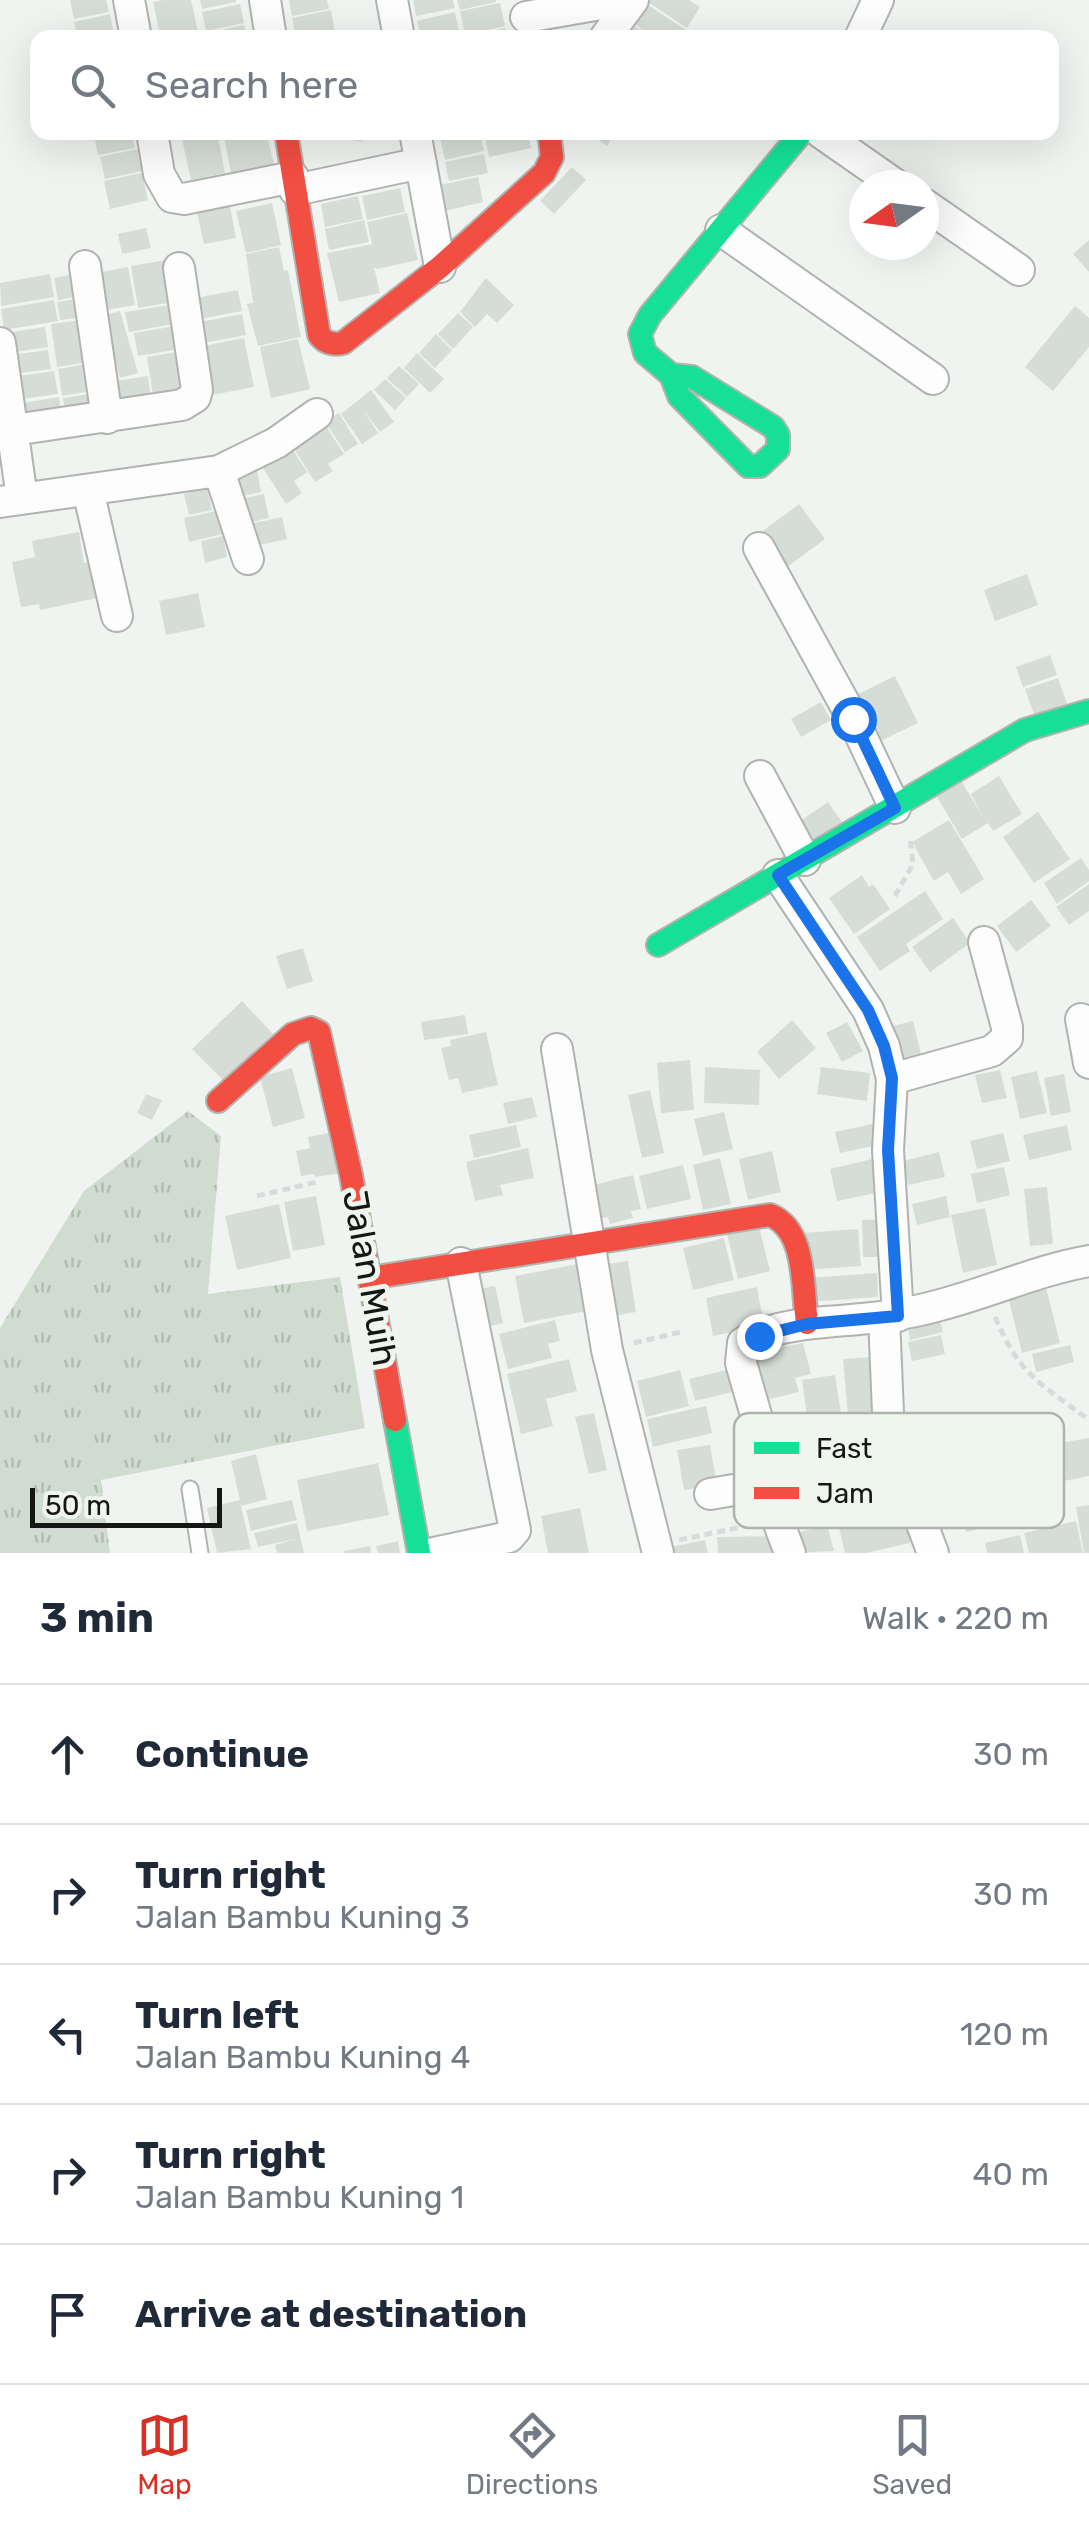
<!DOCTYPE html>
<html lang="en">
<head>
<meta charset="utf-8">
<style>
  body { margin:0; font-family:Rubik,sans-serif; background:#f6f6f7; color:#1f2937 }
  .compass { position:absolute; left:849px; top:170px; width:90px; height:90px; border-radius:50%; background:#fff; box-shadow:0 10px 40px #0002; rotate:256deg }
  .scale { position:absolute; left:30px; bottom:25px; width:192px; box-sizing:border-box; padding-left:10px; border:5px solid #151715; border-top:0; font-size:28px; line-height:35px; white-space:nowrap; color:#151715; -webkit-text-stroke:8px #eff6ee; paint-order:stroke }
  .stop { position:absolute; width:30px; height:30px; margin:-22px; border:8px solid #1a73e8; border-radius:50%; background:#fff }
  .stop.end { background:#1a73e8; border-color:#fff; box-shadow:0 2px 10px #0008 }
  .list { margin:0; padding:0; list-style:none }
  h2 { display:flex; justify-content:space-between; align-items:center; height:130px; margin:0; padding:0 40px; font-size:42px }
  h2 small { font-size:32px; font-weight:400; color:#747a83 }
  .list li { display:grid; grid-template-columns:65px 1fr auto; gap:30px; align-items:center; box-sizing:border-box; height:140px; padding:0 40px; border-top:2px solid #e0e1e3 }
  .list b { display:block; font-size:38px; white-space:nowrap }
  .list p { margin:0; font-size:32px; white-space:nowrap; color:#747a83 }
  .list em { font-size:32px; font-style:normal; color:#747a83 }
  .icon { flex:none; width:55px; height:55px; fill:none; stroke:currentColor; stroke-width:2; stroke-linecap:round; stroke-linejoin:round }
  .map { position:relative; flex:none; width:1089px; height:1553px; overflow:hidden }
  .search { position:absolute; background:#fff; box-shadow:0 10px 40px #0002; left:30px; right:30px; top:30px; height:110px; display:flex; align-items:center; gap:25px; box-sizing:border-box; padding:0 35px; border-radius:20px; color:#747a83; font-size:38px }
  .sheet { height:830px; background:#fff }
  nav { display:flex; justify-content:space-around; align-items:center; box-sizing:border-box; height:140px; border-top:2px solid #e0e1e3; background:#fff; font-size:28px; color:#747a83 }
  nav a { display:grid; justify-items:center; gap:5px }
  nav .on { color:#d93025 }
  .map>svg:first-child { display:block }
  .grass { fill:url(#grass-tufts) }
  .building { fill:#d6ddd6 }
  .lines { fill:none; stroke-linecap:round; stroke-linejoin:round }
  .lane-casing { stroke:#b0b3af; stroke-width:19 }
  .street-casing { stroke:#b0b3af; stroke-width:34 }
  .fast-casing { stroke:#b0b3af; stroke-width:26 }
  .jam-casing { stroke:#b0b3af; stroke-width:26 }
  .path { stroke:#d9dad9; stroke-width:5; stroke-dasharray:8 5; stroke-linecap:butt }
  .lane { stroke:#fdfdfd; stroke-width:15 }
  .street { stroke:#fdfdfd; stroke-width:30 }
  .fast { stroke:#16e098; stroke-width:22 }
  .jam { stroke:#f24e42; stroke-width:22 }
  .route { stroke:#1a73e8; stroke-width:12 }
  .labels { text-anchor:middle; stroke-width:10; stroke-linejoin:round; paint-order:stroke }
  .street-label { font-size:35px; fill:#151715; stroke:#eff6ee }
  .key { fill:#eff6ee; stroke:#aeb3ad; stroke-width:2.5 }
  .key-label { font-size:28px; fill:#151715 }
</style>
</head>
<body>
<div class="map">
<svg width="1089" height="1553" viewBox="0 0 1089 1553">
  <defs>
    <pattern id="grass-tufts" width="24" height="20" patternUnits="userSpaceOnUse" patternTransform="scale(2.5)"><rect width="24" height="20" fill="#d1dcd1"/><path d="M3 7l-1-3M5 7V3M7 7l1-3M15 17l-1-3M17 17v-4M19 17l1-3" fill="none" stroke="#b3bcb3"/></pattern>
  </defs>
  <rect width="100%" height="100%" fill="#f0f4f0"/>
  <!-- grass -->
  <path class="grass" d="M188,1111l33,25 -13,158 132,-17 25,151 -264,52 9,73h-110v-225l84,-137z"/>
  <!-- building -->
  <path class="building" d="M70,0h36l3,12 -35,7z
    M162,0h29l8,36 -38,2 -8,-36z
    M200,0h36v2l-34,7z
    M289,0h38l2,9 -37,7z
    M413,0h40l2,8 -39,8z
    M457,0h39v2l-36,8z
    M645,0h44l11,7 -13,21z
    M642,1l44,29 -5,8h-27l-25,-18z
    M500,3l5,23 -40,9 -5,-24z
    M240,4l4,19 -38,8 -4,-19z
    M331,10l4,22 -39,6 -4,-20z
    M455,12l5,23 -39,3 -4,-17z
    M110,14l4,20 -36,4 -4,-16z
    M627,21l25,17h-36z
    M244,25l3,13h-40v-5z
    M506,28l2,10h-38v-2z
    M109,132h23l3,16 -37,7 -4,-19z
    M217,132l8,41 -34,7 -9,-41z
    M223,132h43l8,32 -43,9z
    M342,132h22l-2,10 -21,-5z
    M463,132h17l4,19 -39,9 -5,-22z
    M484,132h44l3,16 -42,9z
    M588,132h28l-9,14z
    M137,149l5,22 -37,8 -5,-22z
    M484,154l4,19 -39,8 -4,-19z
    M572,167l14,13 -32,34 -14,-13z
    M142,173l6,27 -38,9 -6,-28z
    M478,177l5,25 -38,9 -6,-26z
    M400,188l5,24 -38,8 -5,-24z
    M358,196l5,23 -38,8 -4,-23z
    M272,203l9,42 -35,8 -10,-42z
    M230,206l6,32 -32,6 -7,-31z
    M407,213l11,47 -41,9 -3,-2 6,26 -41,9 -12,-49 45,-9 -5,-22z
    M364,220l5,22 -40,8 -4,-21z
    M146,228l5,20 -29,6 -4,-20z
    M1089,240v32l-16,-18z
    M279,247l5,24 4,-1 13,67 -43,9 -11,-42 6,-1 -7,-49z
    M166,260l8,42 -36,6 -7,-42z
    M128,267l7,38 -28,5 -6,-38z
    M80,273l4,22 -26,5 -4,-22z
    M50,274l4,23 -53,9 -1,-23z
    M486,278l28,27 -17,18 -10,-9 -12,13 -15,-15z
    M238,290l4,21 -52,10 -5,-21z
    M83,298l3,19 -26,3 -3,-18z
    M54,300l4,21 -54,9 -3,-21z
    M176,304l3,19 -50,9 -4,-20z
    M1075,306l14,12v29l-36,44 -28,-24z
    M120,311l18,62 -18,5 -18,-62z
    M458,313l15,14 -20,22 -15,-15z
    M242,314l4,21 -53,10 -4,-21z
    M88,319l7,42 -38,6 -6,-43z
    M176,326l4,23 -42,7 -4,-23z
    M45,327l3,20 -40,6 -3,-20z
    M436,334l16,16 -17,18 -16,-15z
    M244,338l10,49 -47,9 -9,-49z
    M298,339l12,50 -39,9 -11,-51z
    M48,350l3,19 -38,5 -3,-19z
    M183,351l7,43 -36,7 -7,-44z
    M417,353l27,26 -14,14 -26,-25z
    M92,363l5,27 -35,6 -4,-27z
    M399,366l20,18 -12,13 -20,-19z
    M54,371l4,23 -44,6 -3,-23z
    M148,376l4,28 -39,6 -4,-28z
    M385,379l21,19 -11,12 -21,-20z
    M371,390l23,32 -14,10 -17,-22 15,23 -16,11 -21,-30z
    M97,393l3,18 -34,6 -3,-19z
    M59,397l3,23 -41,7 -4,-23z
    M339,413l19,31 -13,8 -20,-30z
    M324,423l20,31 -16,10 5,7 -18,11 -24,-38z
    M289,444l18,28 -13,9 8,12 -16,11 -26,-41z
    M257,470l4,22 -29,6 -5,-22z
    M207,488l5,22 -23,5 -5,-21z
    M264,494l5,24 -29,7 -5,-25z
    M799,504l26,35 -43,32 -26,-35z
    M221,510l6,23 -38,9 -5,-24z
    M282,517l5,22 -37,8 -5,-22z
    M79,532l5,31 10,-2 8,36 -62,13 -1,-6 -18,3 -9,-45 23,-5 -3,-16z
    M223,536l4,21 -22,6 -4,-22z
    M1027,574l11,31 -43,16 -11,-31z
    M198,593l7,34 -39,8 -7,-34z
    M1050,655l7,20 -34,12 -7,-20z
    M895,676l23,47 -44,21 -22,-47z
    M1058,678l11,31 -33,11 -11,-31z
    M821,702l10,18 -30,17 -10,-18z
    M999,776l23,38 -29,17 -5,-8 -26,16 -25,-42 25,-15 21,35 -12,-23z
    M828,802l16,23 -31,21 -16,-23z
    M1038,812l32,47 -36,24 -31,-46z
    M949,820l35,59 -23,15 -13,-22 -14,9 -22,-39z
    M1081,858l8,12v11l-32,23 -13,-21z
    M862,875l7,12 4,-3 17,25 -36,25 -25,-36z
    M1089,884v27l-20,14 -13,-18z
    M925,891l18,28 -37,25 4,7 -30,20 -23,-34z
    M1031,900l20,26 -35,26 -19,-26z
    M953,918l17,25 -40,29 -18,-25z
    M303,948l10,33 -26,8 -11,-33z
    M242,1001l31,33 -49,47 -32,-32z
    M465,1015l3,19 -44,6 -3,-18z
    M792,1020l24,28 -37,31 -22,-27z
    M913,1021l10,42 -31,7 -11,-41z
    M847,1022l16,29 -21,11 -16,-29z
    M486,1032l12,53 -36,8 -4,-15 -9,2 -8,-32 10,-2 -1,-6z
    M690,1060l4,50 -33,3 -4,-50z
    M705,1067l55,3 -1,35 -55,-2z
    M821,1067l49,6 -3,28 -50,-7z
    M292,1068l13,50 -32,9 -13,-50z
    M1000,1070l7,28 -25,5 -7,-28z
    M1037,1071l10,42 -27,6 -9,-42z
    M1064,1074l7,38 -20,4 -7,-38z
    M650,1090l14,63 -22,5 -14,-63z
    M146,1094l16,6 -10,20 -15,-7z
    M532,1097l5,20 -29,7 -5,-21z
    M724,1112l9,37 -30,7 -9,-37z
    M872,1124l5,21 -37,8 -5,-21z
    M516,1125l5,22 -47,11 -5,-23z
    M1067,1125l5,25 -43,10 -6,-25z
    M334,1132l7,41 -26,4 -1,-3 -13,2 -5,-25 14,-3 -2,-11z
    M1003,1133l7,28 -33,8 -7,-28z
    M528,1148l6,30 -34,7 3,10 -28,6 -9,-39z
    M772,1151l9,41 -33,8 -9,-41z
    M939,1152l6,25 -37,8 -5,-24z
    M720,1158l11,46 -28,6 -10,-45z
    M872,1159l8,33 -43,9 -7,-32z
    M683,1165l8,34 -44,10 -8,-33z
    M1004,1167l6,28 -33,8 -6,-29z
    M633,1175l8,34 -10,2 2,7 -23,6 -2,-7 -14,3 -8,-33z
    M1047,1187l6,57 -23,2 -6,-57z
    M316,1196l9,49 -32,6 -9,-49z
    M946,1196l4,21 -33,8 -5,-21z
    M279,1204l12,54 -54,12 -12,-54z
    M985,1208l12,57 -34,8 -12,-58z
    M885,1219l1,38h-23l-1,-37z
    M759,1226l11,45 -32,8 -11,-45z
    M858,1229l3,37 -58,4 -2,-37z
    M724,1238l10,42 -41,10 -10,-42z
    M628,1261l8,51 -34,6 -8,-52z
    M578,1264l9,47 -63,12 -9,-47z
    M877,1273l1,24 -70,5 -1,-24z
    M1044,1279l16,64 -38,10 -16,-65z
    M495,1286l8,37 -25,6 -8,-38z
    M757,1287l7,39 -51,10 -7,-38z
    M938,1312l5,20 -33,8 -4,-21z
    M555,1320l5,21 -12,3 4,14 -44,11 -9,-35z
    M941,1335l4,19 -33,7 -4,-19z
    M803,1343l8,31 -16,4 4,14 -41,10 -13,-48z
    M1070,1345l4,17 -38,10 -4,-18z
    M872,1357l4,57 -28,2 -5,-57z
    M569,1359l8,32 -31,8 7,27 -32,8 -14,-60z
    M734,1368l6,22 -45,11 -6,-22z
    M680,1370l9,36 -43,11 -9,-36z
    M835,1375l8,52 -34,4 -7,-51z
    M706,1406l6,27 -59,14 -6,-28z
    M594,1413l13,57 -18,4 -14,-57z
    M1089,1438v38l-35,7 -7,-38z
    M710,1445l7,40 -33,5 -7,-40z
    M256,1454l11,45 -26,7 10,43 -34,4 -10,-45 33,-8 -9,-39z
    M378,1463l11,52 -82,16 -10,-51z
    M1006,1498l5,24 -45,10 -5,-24z
    M292,1500l5,20 -46,11 -5,-21z
    M1089,1505v48h-5l-8,-46z
    M580,1508l9,45h-41l-7,-37z
    M905,1511l8,31 -46,11h-22l-6,-25z
    M1076,1521l7,32h-54l-5,-20z
    M297,1523l7,30h-27l-2,-8 20,-6 -37,8 -4,-14z
    M827,1525l7,26 -40,2 -5,-18z
    M1020,1535l4,18h-37l-2,-10z
    M776,1536v17h-58l-1,-16z
    M705,1540l3,13h-47l-1,-4z
    M398,1541l2,12h-22l-2,-7z
    M370,1546l1,7h-27v-2z"/>
  <g class="lines">
    <!-- lane casing -->
    <g class="lane-casing">
      <path id="lane" d="M190,1489l10,64"/>
    </g>
    <!-- street casing -->
    <g class="street-casing">
      <path id="street" d="M129,0l7,38
        M265,0l6,38
        M392,0l7,38
        M526,17l98,-17
        M605,38l28,-38
        M860,38l18,-38
        M152,132l7,42 13,23 12,2 109,-22
        M415,132l25,135
        M820,132l76,53
        M295,190l126,-27
        M924,204l95,66
        M721,230l212,149
        M85,266l22,152
        M0,343l22,155
        M14,430l168,-25 13,-8 2,-7 -18,-122
        M219,471l29,88
        M88,490l29,126
        M0,502l219,-31 57,-28 41,-29
        M759,548l94,171 42,89
        M760,776l45,84
        M778,875l90,135 16,36 8,33 -4,71 10,166
        M1081,1019l8,44
        M557,1049l50,301 51,203
        M892,1079l100,-28 15,-13v-11l-23,-85
        M884,1317l4,96
        M758,1422l-17,-59 2,-20c21,-14 57,-19 82,-21 39,-3 77,-6 115,-17 50,-13 98,-35 149,-44
        M895,1453l38,100
        M710,1494l47,-8 9,3 24,64
        M434,1553l75,-16 6,-7 -54,-267"/>
    </g>
    <!-- fast casing -->
    <g class="fast-casing">
      <path id="fast" d="M671,375l21,2 81,50 5,8v14l-18,17h-12l-69,-70 -8,-21 -26,-22 -5,-19 10,-19 152,-183
        M658,945l367,-215 64,-19
        M395,1420l24,133"/>
    </g>
    <!-- jam casing -->
    <g class="jam-casing">
      <path id="jam" d="M286,132l33,203c6,8 14,10 24,8l97,-76 104,-94 8,-16 -3,-25
        M218,1101l75,-67 18,-6 8,4 32,143 44,245
        M370,1278l400,-63c37,15 32,73 37,108"/>
    </g>
    <!-- path -->
    <path class="path" d="M895,896l18,-32 -3,-27
      M257,1196l60,-14
      M995,1317c26,60 44,65 94,103
      M634,1343l47,-11
      M679,1540l73,-15"/>
    <!-- lane -->
    <use href="#lane" class="lane"/>
    <!-- street -->
    <use href="#street" class="street"/>
    <!-- fast -->
    <use href="#fast" class="fast"/>
    <!-- jam -->
    <use href="#jam" class="jam"/>
  </g>
  <g class="lines">
    <!-- route -->
    <path class="route" d="M759,1336l48,-12 91,-8 -10,-166 4,-72 -8,-32 -16,-36 -90,-135 117,-67 -42,-89"/>
  </g>
  <g class="labels">
    <!-- street labels -->
    <g class="street-label">
      <text transform="translate(370 1278) rotate(80)" y="12">Jalan Muih</text>
    </g>
  </g>
  <!-- legend -->
  <rect x="734" y="1413" width="330" height="115" rx="15" class="key"/>
  <rect x="754" y="1442" width="45" height="12" fill="#16e098"/>
  <rect x="754" y="1487" width="45" height="12" fill="#f24e42"/>
  <g class="key-label">
    <text x="816" y="1458">Fast</text>
    <text x="816" y="1503">Jam</text>
  </g>
</svg>
<svg class="compass" viewBox="-18 -18 36 36"><path d="M0-13l5 13h-10z" fill="#e53935"/><path d="M0 13l5-13h-10z" fill="#747a83"/></svg>
<div class="scale">50 m</div>
<div class="stop" style="left:853px;top:719px"></div>
<div class="stop end" style="left:759px;top:1336px"></div>
<div class="search"><svg class="icon" aria-label="search" viewBox="0 0 24 24"><circle cx="10" cy="10" r="6"/><path d="M15 15l6 6"/></svg>Search here</div>
</div>
<section class="sheet">
<h2>3 min<small>Walk · 220 m</small></h2>
<ul class="list">
<li><svg class="icon" aria-label="ahead" viewBox="0 0 24 24"><path d="M12 20V5M6 11l6-6 6 6"/></svg><div><b>Continue</b></div><em>30 m</em></li>
<li><svg class="icon" aria-label="right" viewBox="0 0 24 24"><path d="M7 20v-9h11M14 6l5 5-5 5"/></svg><div><b>Turn right</b><p>Jalan Bambu Kuning 3</p></div><em>30 m</em></li>
<li><svg class="icon" aria-label="left" viewBox="0 0 24 24"><path d="M17 20v-9H6M10 6l-5 5 5 5"/></svg><div><b>Turn left</b><p>Jalan Bambu Kuning 4</p></div><em>120 m</em></li>
<li><svg class="icon" aria-label="right" viewBox="0 0 24 24"><path d="M7 20v-9h11M14 6l5 5-5 5"/></svg><div><b>Turn right</b><p>Jalan Bambu Kuning 1</p></div><em>40 m</em></li>
<li><svg class="icon" aria-label="arrive" viewBox="0 0 24 24"><path d="M6 21V4h12l-3 4 3 4H6"/></svg><div><b>Arrive at destination</b></div></li>
</ul>
</section>
<nav>
<a class="on"><svg class="icon" aria-label="map" viewBox="0 0 24 24"><path d="M3 6l6-2 6 2 6-2v14l-6 2-6-2-6 2zM9 4v14M15 6v14"/></svg>Map</a>
<a><svg class="icon" aria-label="directions" viewBox="0 0 24 24"><path d="M12 3l9 9-9 9-9-9zM9 14v-3h6M13 9l2 2-2 2"/></svg>Directions</a>
<a><svg class="icon" aria-label="saved" viewBox="0 0 24 24"><path d="M7 4h10v16l-5-4-5 4z"/></svg>Saved</a>
</nav>
</body>
</html>
